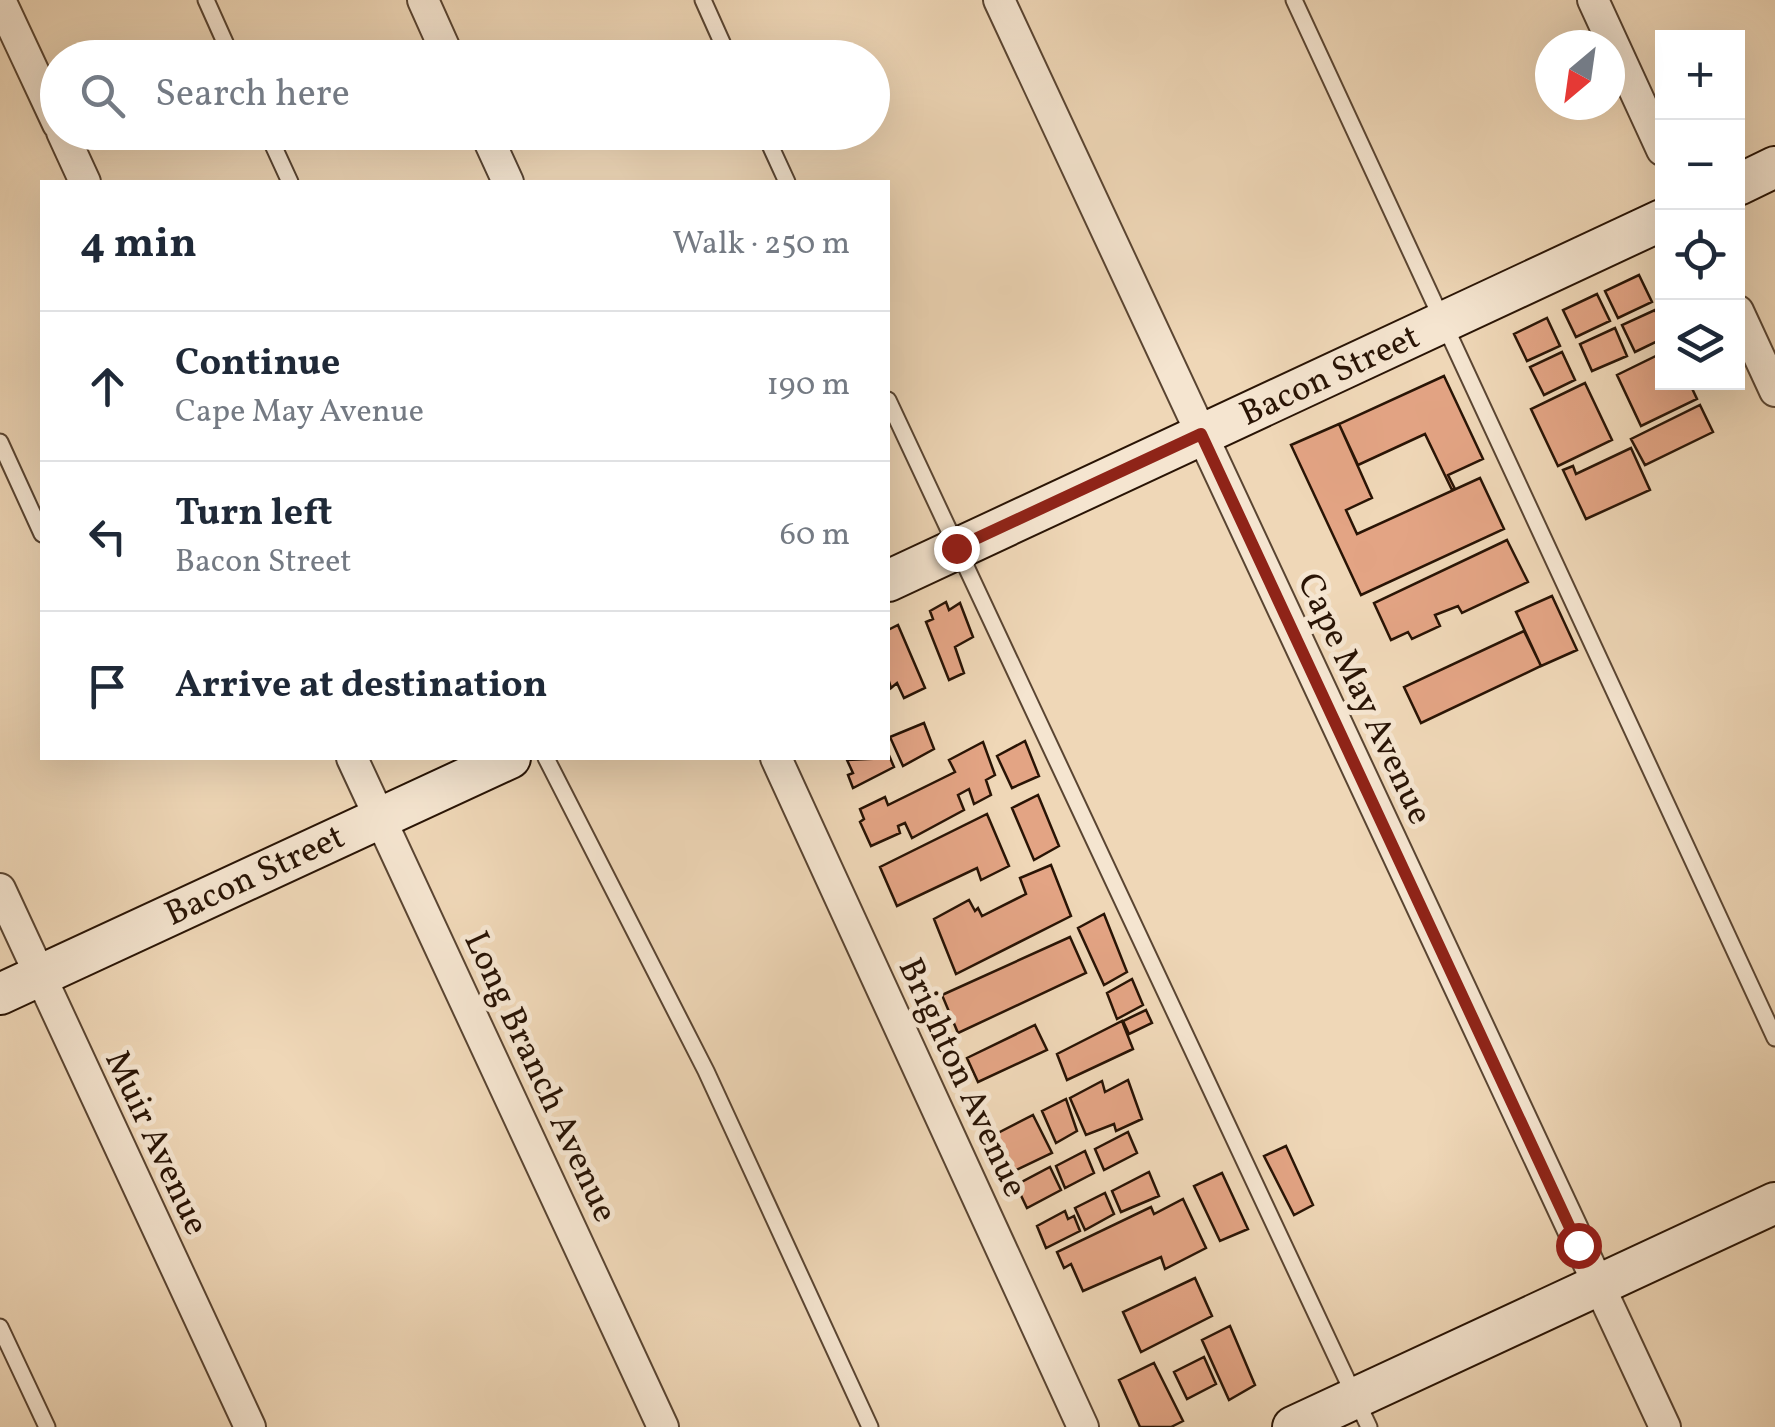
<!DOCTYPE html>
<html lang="en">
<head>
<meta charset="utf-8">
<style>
  body { margin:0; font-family:Vollkorn,serif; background:#f6f6f7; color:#1f2937 }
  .controls { position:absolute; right:30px; top:30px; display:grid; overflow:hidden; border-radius:0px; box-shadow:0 10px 40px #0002 }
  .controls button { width:90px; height:90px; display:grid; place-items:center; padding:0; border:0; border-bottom:2px solid #e0e1e3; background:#fff; color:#1f2937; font:50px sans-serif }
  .compass { position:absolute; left:1535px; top:30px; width:90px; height:90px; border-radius:50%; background:#fff; box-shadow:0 10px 40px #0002; rotate:209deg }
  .stop { position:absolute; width:30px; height:30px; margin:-22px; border:8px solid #8f2418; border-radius:50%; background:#fff }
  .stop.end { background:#8f2418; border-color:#fff; box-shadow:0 2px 10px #0008 }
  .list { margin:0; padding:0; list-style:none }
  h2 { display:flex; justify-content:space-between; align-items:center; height:130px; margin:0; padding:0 40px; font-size:42px }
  h2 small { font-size:32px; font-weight:400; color:#747a83 }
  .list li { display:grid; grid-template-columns:65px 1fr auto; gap:30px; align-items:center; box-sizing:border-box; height:150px; padding:0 40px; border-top:2px solid #e0e1e3 }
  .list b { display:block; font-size:38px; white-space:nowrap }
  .list p { margin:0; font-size:32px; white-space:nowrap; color:#747a83 }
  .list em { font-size:32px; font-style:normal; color:#747a83 }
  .icon { flex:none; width:55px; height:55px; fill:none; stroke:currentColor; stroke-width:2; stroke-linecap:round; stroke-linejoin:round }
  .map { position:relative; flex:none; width:1775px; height:1427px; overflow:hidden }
  .search { position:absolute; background:#fff; box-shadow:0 10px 40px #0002; left:40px; top:40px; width:850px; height:110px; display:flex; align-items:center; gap:25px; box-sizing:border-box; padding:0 35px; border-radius:55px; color:#747a83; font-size:38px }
  .panel { position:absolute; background:#fff; box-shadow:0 10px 40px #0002; left:40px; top:180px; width:850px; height:580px; border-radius:0px }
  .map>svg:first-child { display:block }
  .building { fill:#e3a484; stroke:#291405; stroke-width:2.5 }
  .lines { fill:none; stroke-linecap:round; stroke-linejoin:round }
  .lane-casing { stroke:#5a4532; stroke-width:19 }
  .street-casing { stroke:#5a4532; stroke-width:34 }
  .secondary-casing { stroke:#291405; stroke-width:44 }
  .lane { stroke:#f5e5d0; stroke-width:15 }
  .street { stroke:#f5e5d0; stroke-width:30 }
  .secondary { stroke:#f5e5d0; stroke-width:40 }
  .route { stroke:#8f2418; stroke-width:12 }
  .labels { text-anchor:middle; stroke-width:10; stroke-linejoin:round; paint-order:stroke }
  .street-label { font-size:35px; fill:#291405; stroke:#f5e5d0 }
</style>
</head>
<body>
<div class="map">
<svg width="1775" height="1427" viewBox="0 0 1775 1427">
  <rect width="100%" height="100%" fill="#efd7b7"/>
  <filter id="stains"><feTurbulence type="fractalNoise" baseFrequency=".002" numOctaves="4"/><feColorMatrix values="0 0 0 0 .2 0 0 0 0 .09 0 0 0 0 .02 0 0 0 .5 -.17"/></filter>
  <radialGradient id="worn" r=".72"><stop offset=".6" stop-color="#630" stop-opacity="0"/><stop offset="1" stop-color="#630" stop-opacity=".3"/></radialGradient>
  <!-- building -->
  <path class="building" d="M1639,275l13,27 -34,16 -13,-27z
    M1597,294l13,27 -34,16 -13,-27z
    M1655,310l7,15v14l-27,13 -13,-27z
    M1547,318l13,28 -33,15 -13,-27z
    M1615,328l12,28 -35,15 -12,-27z
    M1562,352l13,28 -31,15 -14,-28z
    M1662,353v29h27l8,17 -56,27 -24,-51z
    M1444,376l39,83 -35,16 7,14 -3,1 -27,-56 -67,31 -19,-41z
    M1585,383l27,57 -54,26 -27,-57z
    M1700,405l13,27 -68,33 -14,-26z
    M1339,424l33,74 -26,12 11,24 123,-56 24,51 -143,66 -70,-150z
    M1631,448l19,42 -64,29 -23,-49 10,-4 3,8z
    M1507,540l21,42 -66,31 -4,-7 -23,9 5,11 -28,13 -4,-7 -17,8 -17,-37z
    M1552,596l25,54 -36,16 -25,-54z
    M946,602l3,8 11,-7 13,34 -18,10 9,26 -15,7 -23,-58 7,-3 -3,-8z
    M898,625l27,63 -21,10 -7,-15 -6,5 -3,-10v-48z
    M1524,631l17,35 -120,57 -17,-36z
    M924,723l10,26 -31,17 -13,-29z
    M1025,741l14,35 -27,12 -15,-32z
    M983,742l12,33 -9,5 5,15 -17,9 -5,-15 -11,6 6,15 -52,28 -7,-15 -7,3 2,7 -29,13 -11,-24 4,-3 -4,-10 25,-12 3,8 67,-33 -6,-12z
    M888,753l6,14 -41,21 -5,-13 5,-2 -6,-13 41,-2z
    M1038,795l21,51 -25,14 -22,-52z
    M987,814l22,52 -28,14 -4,-12 -80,38 -17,-39z
    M1051,865l20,51 -115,58 -22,-55 35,-19 6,11 3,-3 4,8 44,-22 -6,-16z
    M1104,914l23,58 -23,13 -26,-57z
    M1070,937l16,36 -128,60 -16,-38z
    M1132,979l11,26 -26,14 -10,-26z
    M1146,1010l6,13 -23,11 -6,-13z
    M1122,1021l11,28 -66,31 -10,-26z
    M1035,1025l12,25 -69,32 -11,-24z
    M1128,1080l14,39 -26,12 -2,-7 -28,11 -16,-37 32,-17 3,11z
    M1066,1099l11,32 -21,12 -14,-32z
    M1033,1115l19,38 -40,19 -18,-37z
    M1128,1132l9,21 -33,17 -9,-21z
    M1286,1146l27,59 -19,10 -30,-59z
    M1085,1151l9,22 -29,15 -9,-22z
    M1050,1167l11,23 -34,18 -11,-23z
    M1149,1172l10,24 -38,16 -9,-21z
    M1222,1173l26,56 -28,12 -26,-55z
    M1105,1193l9,21 -29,16 -10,-22z
    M1183,1199l23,49 -41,21 -4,-12 -78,34 -12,-27 -7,4 -7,-16 94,-45 3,7z
    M1065,1211l3,8 6,-3 6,15 -34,17 -9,-22z
    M1195,1278l17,38 -71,36 -18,-40z
    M1230,1326l25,59 -26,15 -27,-60z
    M1204,1357l12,27 -29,15 -13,-27z
    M1154,1363l29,58 -12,6h-31l-21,-47z"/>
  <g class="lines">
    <!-- lane casing -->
    <g class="lane-casing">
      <path id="lane" d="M206,0l26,58
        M703,0l26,58
        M1294,0l481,1038
        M267,132l23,50
        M764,132l23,50
        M888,400l481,1027
        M0,442l42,92
        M546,758l160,313 164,356
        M0,1327l47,100"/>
    </g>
    <!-- street casing -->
    <g class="street-casing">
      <path id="street" d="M0,0l58,124
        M423,0l26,58
        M999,0l666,1427
        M1593,0l69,150
        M62,132l23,50
        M485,132l23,50
        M1738,311l37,80
        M352,758l311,669
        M776,758l307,669
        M0,889l250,538"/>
    </g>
    <!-- secondary casing -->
    <g class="secondary-casing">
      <path id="secondary" d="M1738,185l37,-18
        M888,581l774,-361
        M0,994l510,-236
        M1293,1427l482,-224"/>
    </g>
    <!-- lane -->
    <use href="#lane" class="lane"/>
    <!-- street -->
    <use href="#street" class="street"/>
    <!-- secondary -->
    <use href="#secondary" class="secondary"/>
  </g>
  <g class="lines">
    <!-- route -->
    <path class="route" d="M956,548l245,-114 377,811"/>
  </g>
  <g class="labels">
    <!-- street labels -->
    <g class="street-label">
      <text transform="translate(1329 374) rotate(-25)" y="12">Bacon Street</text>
      <text transform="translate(1366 698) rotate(65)" y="12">Cape May Avenue</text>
      <text transform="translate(254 874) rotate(-25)" y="12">Bacon Street</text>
      <text transform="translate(542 1076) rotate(65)" y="12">Long Branch Avenue</text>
      <text transform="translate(964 1077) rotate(65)" y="12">Brighton Avenue</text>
      <text transform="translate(158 1142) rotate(65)" y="12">Muir Avenue</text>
    </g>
  </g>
  <rect width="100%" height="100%" filter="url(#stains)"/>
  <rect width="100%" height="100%" fill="url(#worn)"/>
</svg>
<div class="controls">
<button>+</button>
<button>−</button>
<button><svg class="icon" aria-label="locate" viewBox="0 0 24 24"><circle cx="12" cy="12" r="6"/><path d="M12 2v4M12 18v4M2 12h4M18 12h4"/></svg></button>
<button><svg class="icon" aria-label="layers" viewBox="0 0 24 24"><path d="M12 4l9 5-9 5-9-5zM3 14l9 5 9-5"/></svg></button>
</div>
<svg class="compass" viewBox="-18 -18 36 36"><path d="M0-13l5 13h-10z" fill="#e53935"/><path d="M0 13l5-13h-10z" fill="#747a83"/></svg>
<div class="stop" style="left:1578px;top:1245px"></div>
<div class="stop end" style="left:956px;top:548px"></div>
<div class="search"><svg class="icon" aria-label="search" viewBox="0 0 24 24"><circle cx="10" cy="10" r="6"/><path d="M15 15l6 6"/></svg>Search here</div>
<section class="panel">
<h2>4 min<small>Walk · 250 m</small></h2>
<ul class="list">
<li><svg class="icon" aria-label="ahead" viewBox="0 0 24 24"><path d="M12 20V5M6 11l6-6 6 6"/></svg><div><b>Continue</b><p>Cape May Avenue</p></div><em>190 m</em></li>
<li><svg class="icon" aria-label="left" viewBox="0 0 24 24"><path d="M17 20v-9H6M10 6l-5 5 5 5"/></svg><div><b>Turn left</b><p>Bacon Street</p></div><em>60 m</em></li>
<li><svg class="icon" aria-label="arrive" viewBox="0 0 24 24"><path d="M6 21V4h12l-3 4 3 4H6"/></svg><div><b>Arrive at destination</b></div></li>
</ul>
</section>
</div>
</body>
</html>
